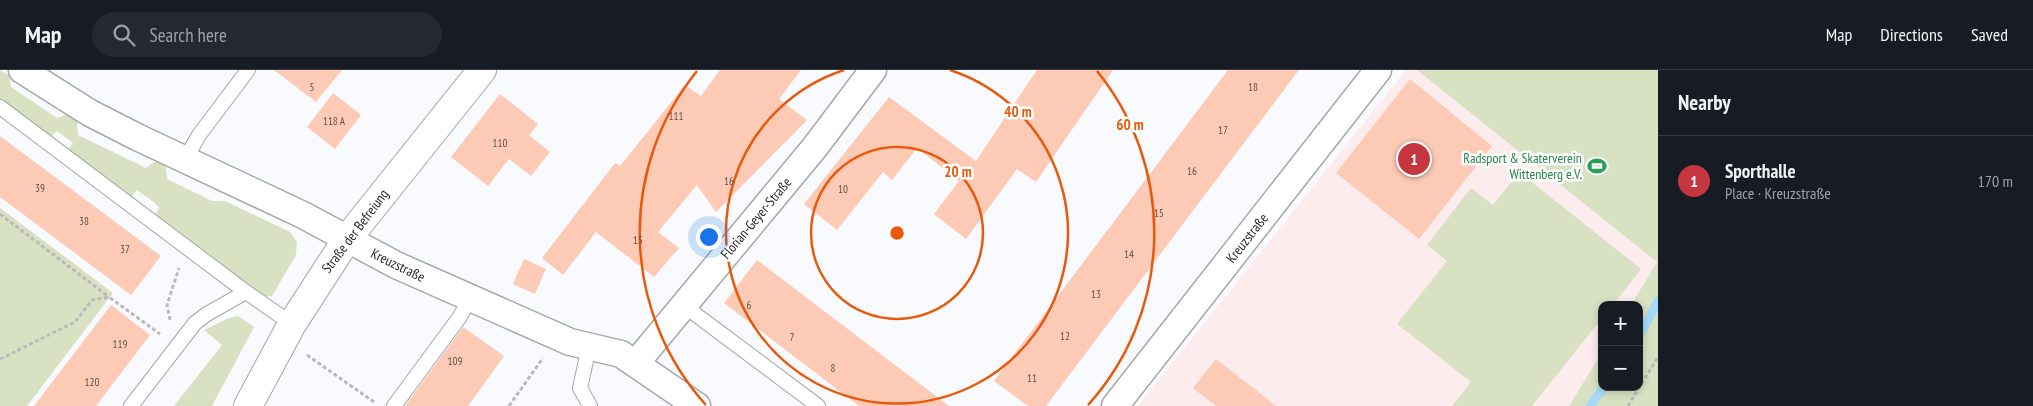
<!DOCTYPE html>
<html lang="en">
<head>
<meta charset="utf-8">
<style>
  body { margin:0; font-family:"PT Sans Narrow",sans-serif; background:#242831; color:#f1f3f6 }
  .controls { position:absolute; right:15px; bottom:15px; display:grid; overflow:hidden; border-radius:10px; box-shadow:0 2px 8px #0003 }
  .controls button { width:45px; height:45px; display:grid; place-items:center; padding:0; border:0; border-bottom:1px solid #363941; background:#171b24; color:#f1f3f6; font:25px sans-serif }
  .you { position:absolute; left:708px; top:166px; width:18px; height:18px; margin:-12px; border:4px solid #fff; border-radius:50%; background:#1a73e8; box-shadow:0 0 0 8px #1a73e833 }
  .badge { display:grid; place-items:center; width:32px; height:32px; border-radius:50%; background:#c6363e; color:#fff; font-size:16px; font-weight:700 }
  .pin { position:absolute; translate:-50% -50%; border:2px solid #fff; box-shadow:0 1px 5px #0006 }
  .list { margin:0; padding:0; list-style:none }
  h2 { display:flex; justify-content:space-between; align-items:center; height:65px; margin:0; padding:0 20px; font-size:21px }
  h2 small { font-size:16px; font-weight:400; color:#9ea1a6 }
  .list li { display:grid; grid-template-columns:32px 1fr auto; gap:15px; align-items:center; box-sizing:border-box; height:90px; padding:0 20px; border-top:1px solid #363941 }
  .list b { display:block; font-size:19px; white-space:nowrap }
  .list p { margin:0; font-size:16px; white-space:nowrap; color:#9ea1a6 }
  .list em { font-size:16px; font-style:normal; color:#9ea1a6 }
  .icon { flex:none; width:28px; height:28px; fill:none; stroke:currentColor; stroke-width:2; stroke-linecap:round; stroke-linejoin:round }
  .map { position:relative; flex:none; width:1658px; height:336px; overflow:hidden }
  header { display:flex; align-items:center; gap:30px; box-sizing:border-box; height:70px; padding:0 25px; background:#171b24; border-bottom:1px solid #363941 }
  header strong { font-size:24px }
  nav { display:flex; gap:28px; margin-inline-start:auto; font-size:18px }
  .search { width:350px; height:45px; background:#242831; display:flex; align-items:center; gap:12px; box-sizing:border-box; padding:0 18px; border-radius:28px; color:#9ea1a6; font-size:19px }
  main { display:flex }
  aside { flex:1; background:#171b24 }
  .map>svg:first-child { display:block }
  .education { fill:#fcecee }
  .green { fill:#d8e2c2 }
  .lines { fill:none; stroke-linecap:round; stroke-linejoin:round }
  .stream { stroke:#a7d9f5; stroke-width:9 }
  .building { fill:#fdcab5 }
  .lane-casing { stroke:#a6a7aa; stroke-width:16 }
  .street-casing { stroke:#a6a7aa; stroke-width:29 }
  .secondary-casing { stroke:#a6a7aa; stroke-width:30 }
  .path { stroke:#b9babc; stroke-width:3; stroke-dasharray:4 2.5; stroke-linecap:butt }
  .lane { stroke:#fff; stroke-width:14 }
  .street { stroke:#fff; stroke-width:26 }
  .secondary { stroke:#fff; stroke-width:28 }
  .ring { fill:none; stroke:#e8590c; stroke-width:2.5 }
  .labels { text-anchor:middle; stroke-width:5; stroke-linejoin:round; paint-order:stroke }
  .number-label { font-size:11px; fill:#5c504c }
  .leisure-label { font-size:14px; fill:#27864d; stroke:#fff; text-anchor:end }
  .street-label { font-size:14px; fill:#272829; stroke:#fff }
  .centre { fill:#e8590c; stroke:#fff; stroke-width:2.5 }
  .ring-label { font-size:15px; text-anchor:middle; font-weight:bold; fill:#e8590c; stroke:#fff; stroke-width:5; stroke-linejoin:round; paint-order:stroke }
</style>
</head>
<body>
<header>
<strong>Map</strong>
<div class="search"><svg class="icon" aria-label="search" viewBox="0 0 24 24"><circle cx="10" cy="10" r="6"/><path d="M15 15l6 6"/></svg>Search here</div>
<nav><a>Map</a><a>Directions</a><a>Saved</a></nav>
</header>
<main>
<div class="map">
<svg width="1658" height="336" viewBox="0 0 1658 336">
  <rect width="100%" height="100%" fill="#f9fafd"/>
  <!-- education -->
  <path class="education" d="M1406,0h11l240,192 -26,43h-29v47l-33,54h-431z"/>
  <!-- green -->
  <path class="green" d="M0,0l9,5 2,12 46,31 10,-4 10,5 1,16 68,33 8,-6h7l5,6 1,11 45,22h13l65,31 7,10 -1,13 -24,41 -10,1 -107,-82 4,-7 -4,-5 -18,-13 -6,8 -63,-48 5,-7 -16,-12 -6,6 -51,-38z
    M1417,0h241v336h-89l33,-54v35h37v-82h-8l26,-43z
    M1519,102l122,97 -28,36h-11v13l-70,88h-80l19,-24 -74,-58 50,-63 -20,-16 44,-57 22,17z
    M0,138l113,85 -86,113h-27z
    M238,246l16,11 -42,79h-38l48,-61 -18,-15 25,-12z"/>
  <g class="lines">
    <!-- stream -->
    <path class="stream" d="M1639,267l19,-36
      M1590,336l14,-19"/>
  </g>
  <!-- building -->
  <path class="building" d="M274,0h68l-26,32z
    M720,0h81l-22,29 28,21 -91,92 -19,-27 -39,47 21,16 -25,29 -58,-45 -33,43 -21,-17 73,-95 5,3 65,-81 16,11z
    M1037,0h76l-77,112 -19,-13 -51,70 -32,-25 25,-33 -42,-33 -25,32 -9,-8 -46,58 -33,-26 85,-107 87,64z
    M1228,0h71l-253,336h-18l-34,-25z
    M1410,9l82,67 -73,93 -83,-66z
    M333,23l28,22 -26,34 -28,-22z
    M500,24l38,30 -9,11 21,17 -19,24 -22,-17 -21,27 -37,-29z
    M0,66l161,120 -30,39 -131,-98z
    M524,189l22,10 -11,25 -22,-10z
    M757,190l192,146h-90l-135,-103z
    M111,235l39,30 -54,71h-62z
    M463,257l41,29 -36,50h-63z
    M1216,289l60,47h-60l-23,-18z"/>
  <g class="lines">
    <!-- lane casing -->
    <g class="lane-casing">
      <path id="lane" d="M0,37l246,185 46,32
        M185,90l14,-25 49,-65
        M683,235l135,101
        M589,277l-9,41 10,18
        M131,336l64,-83 12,-9 39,-22
        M394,336l65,-88 11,-19"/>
    </g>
    <!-- street casing -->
    <g class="street-casing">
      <path id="street" d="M22,0l68,43 47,24 166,78 93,50 174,77 51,12 76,52
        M636,293l179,-216 58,-77
        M1115,336l263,-336"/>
    </g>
    <!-- secondary casing -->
    <g class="secondary-casing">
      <path id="secondary" d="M248,336l44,-82 55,-85 135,-169"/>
    </g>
    <!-- path -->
    <path class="path" d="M0,144l109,83
      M170,250l-3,-15 12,-37
      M307,285l67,47
      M0,289l75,-37 17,-22 17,-3 51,37
      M509,336l34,-48
      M1628,336l30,-49"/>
    <!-- lane -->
    <use href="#lane" class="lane"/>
    <!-- street -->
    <use href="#street" class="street"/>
    <!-- secondary -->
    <use href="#secondary" class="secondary"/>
  </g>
  <!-- distance rings -->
  <g class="ring">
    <circle cx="897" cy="163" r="86"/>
    <path d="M950 0A171 171 0 1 1 844 0"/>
    <path d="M706 335A257 257 0 0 1 697 1M1097 1A257 257 0 0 1 1088 335"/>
  </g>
  <!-- icons -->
  <defs>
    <g id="stadium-bare" transform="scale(1.5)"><path d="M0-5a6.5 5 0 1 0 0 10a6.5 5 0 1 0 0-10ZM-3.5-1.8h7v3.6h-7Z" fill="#2e9e5b" stroke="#fff" stroke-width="2.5" paint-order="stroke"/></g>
  </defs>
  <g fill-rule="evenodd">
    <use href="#stadium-bare" x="1597" y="96"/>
  </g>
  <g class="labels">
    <!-- number labels -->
    <g class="number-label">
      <text x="312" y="21">5</text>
      <text x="1253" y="21">18</text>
      <text x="676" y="50">111</text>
      <text x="334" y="55">118 A</text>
      <text x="1223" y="64">17</text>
      <text x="500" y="77">110</text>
      <text x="1192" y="105">16</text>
      <text x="729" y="115">16</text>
      <text x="40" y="122">39</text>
      <text x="843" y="123">10</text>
      <text x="1159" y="147">15</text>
      <text x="84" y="155">38</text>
      <text x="638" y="174">15</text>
      <text x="125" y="183">37</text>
      <text x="1129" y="188">14</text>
      <text x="1096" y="228">13</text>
      <text x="749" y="239">6</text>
      <text x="1065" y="270">12</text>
      <text x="792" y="271">7</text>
      <text x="120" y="278">119</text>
      <text x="455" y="295">109</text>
      <text x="833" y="302">8</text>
      <text x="1032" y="312">11</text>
      <text x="92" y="316">120</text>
    </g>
    <!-- leisure labels -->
    <g class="leisure-label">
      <text x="1582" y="93">Radsport &amp; Skaterverein<tspan x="1582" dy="16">Wittenberg e.V.</tspan></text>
    </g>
    <!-- street labels -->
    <g class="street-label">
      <text transform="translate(756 148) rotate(-50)" y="5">Florian-Geyer-Straße</text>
      <text transform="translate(355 161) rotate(-53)" y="5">Straße der Befreiung</text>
      <text transform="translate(1247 168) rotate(-52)" y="5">Kreuzstraße</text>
      <text transform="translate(398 195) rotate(26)" y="5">Kreuzstraße</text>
    </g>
  </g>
  <circle cx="897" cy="163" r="8" class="centre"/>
  <g class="ring-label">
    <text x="1018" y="47">40 m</text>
    <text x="1130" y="60">60 m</text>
    <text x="958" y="107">20 m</text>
  </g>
</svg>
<div class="controls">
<button>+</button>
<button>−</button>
</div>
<div class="you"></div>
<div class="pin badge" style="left:1414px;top:89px">1</div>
</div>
<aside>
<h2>Nearby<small></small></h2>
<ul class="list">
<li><span class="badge">1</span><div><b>Sporthalle</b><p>Place · Kreuzstraße</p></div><em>170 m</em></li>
</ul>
</aside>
</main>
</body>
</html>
